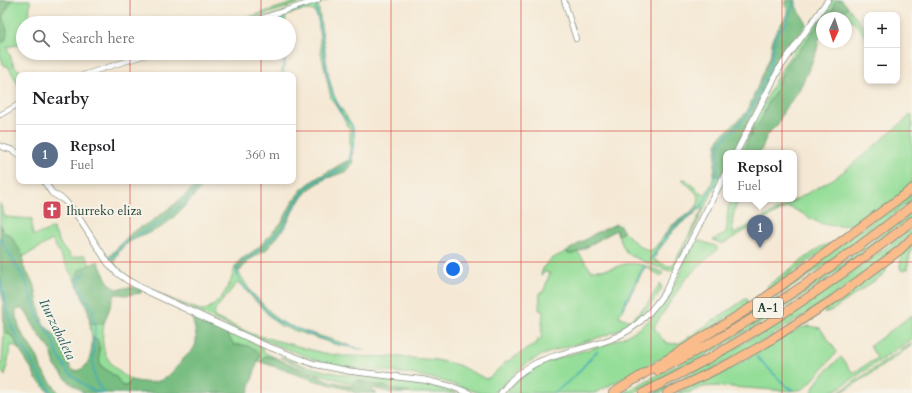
<!DOCTYPE html>
<html lang="en">
<head>
<meta charset="utf-8">
<style>
  body { margin:0; font-family:Cardo,serif; background:#f2f2f2; color:#202124 }
  .controls { position:absolute; right:12px; top:12px; display:grid; overflow:hidden; border-radius:8px; box-shadow:0 2px 6px #0003 }
  .controls button { width:36px; height:36px; display:grid; place-items:center; padding:0; border:0; border-bottom:1px solid #e0e0e0; background:#fff; color:#202124; font:20px sans-serif }
  .compass { position:absolute; left:816px; top:12px; width:36px; height:36px; border-radius:50%; background:#fff; box-shadow:0 2px 6px #0003; rotate:184deg }
  .you { position:absolute; left:453px; top:269px; width:14px; height:14px; margin:-10px; border:3px solid #fff; border-radius:50%; background:#1a73e8; box-shadow:0 0 0 6px #1a73e833 }
  .badge { display:grid; place-items:center; width:26px; height:26px; border-radius:50%; background:#0b8043; color:#fff; font-size:13px; font-weight:700 }
  .pin { position:absolute; translate:-50% -33px; filter:drop-shadow(0 1px 2px #0008) }
  .pin::after { content:''; position:absolute; top:21px; width:14px; height:12px; background:inherit; clip-path:polygon(0 0,100% 0,50% 100%) }
  .popup { position:absolute; left:723px; top:150px; width:74px; height:52px; box-sizing:border-box; display:grid; place-content:center; border-radius:8px; background:#fff; filter:drop-shadow(0 1px 3px #0005); font-size:13px; white-space:nowrap; color:#757577 }
  .popup b { font-size:15px; color:#202124 }
  .popup::after { content:''; position:absolute; left:50%; top:100%; margin-left:-8px; border:8px solid transparent; border-top-color:#fff }
  .list { margin:0; padding:0; list-style:none }
  h2 { display:flex; justify-content:space-between; align-items:center; height:52px; margin:0; padding:0 16px; font-size:17px }
  h2 small { font-size:13px; font-weight:400; color:#757577 }
  .list li { display:grid; grid-template-columns:26px 1fr auto; gap:12px; align-items:center; box-sizing:border-box; height:60px; padding:0 16px; border-top:1px solid #e0e0e0 }
  .list b { display:block; font-size:15px; white-space:nowrap }
  .list p { margin:0; font-size:13px; white-space:nowrap; color:#757577 }
  .list em { font-size:13px; font-style:normal; color:#757577 }
  .icon { flex:none; width:22px; height:22px; fill:none; stroke:currentColor; stroke-width:2; stroke-linecap:round; stroke-linejoin:round }
  .map { position:relative; flex:none; width:912px; height:393px; overflow:hidden }
  .search { position:absolute; background:#fff; box-shadow:0 2px 6px #0003; left:16px; top:16px; width:280px; height:44px; display:flex; align-items:center; gap:10px; box-sizing:border-box; padding:0 14px; border-radius:22px; color:#757577; font-size:15px }
  .panel { position:absolute; background:#fff; box-shadow:0 2px 6px #0003; left:16px; top:72px; width:280px; height:112px; border-radius:8px }
  .map>svg:first-child { display:block }
  .green { fill:#95de99; stroke:#5a8e66 }
  .forest { fill:#78bd81; stroke:#4c7d5a }
  .lines { fill:none; stroke-linecap:round; stroke-linejoin:round }
  .stream { stroke:#3cabba; stroke-width:1.5 }
  .minor-casing { stroke:#8a9384; stroke-width:6 }
  .tertiary-casing { stroke:#8a9384; stroke-width:7 }
  .motorway-casing { stroke:#8a9384; stroke-width:10 }
  .minor { stroke:#fff; stroke-width:4.5 }
  .tertiary { stroke:#fff; stroke-width:5.5 }
  .motorway { stroke:#fabc8b; stroke-width:8 }
  .grid { fill:none; stroke:#d62828; stroke-width:1; stroke-opacity:0.55 }
  .labels { text-anchor:middle; stroke-width:4; stroke-linejoin:round; paint-order:stroke }
  .shield { fill:#f7f3e8; stroke:#60746a; stroke-width:1 }
  .shield-label { font-size:12px; font-weight:bold; fill:#1f3d34 }
  .poi-label { font-size:13px; fill:#1f3d34; stroke:#f7f3e8; text-anchor:start }
  .water-label { font-size:14px; font-style:italic; fill:#285e5c; stroke:#f7f3e8 }
</style>
</head>
<body>
<div class="map">
<svg width="912" height="393" viewBox="0 0 912 393">
  <rect width="100%" height="100%" fill="#f7f3e8"/>
  <filter id="ink" filterUnits="userSpaceOnUse"><feTurbulence type="fractalNoise" baseFrequency=".025" numOctaves="2"/><feDisplacementMap in="SourceGraphic" scale="8" xChannelSelector="R" yChannelSelector="G"/><feConvolveMatrix kernelMatrix="1 2 1 2 8 2 1 2 1" color-interpolation-filters="sRGB"/></filter>
  <filter id="wash" filterUnits="userSpaceOnUse"><feTurbulence type="fractalNoise" baseFrequency=".012" numOctaves="4" result="noise"/><feDisplacementMap in="SourceGraphic" scale="16" xChannelSelector="R" yChannelSelector="G"/><feGaussianBlur stdDeviation="0.9" result="paint"/><feColorMatrix in="noise" values="0 0 0 0 0 0 0 0 0 0 0 0 0 0 0 0 0 1.4 0 .05"/><feComposite in="paint" operator="in"/></filter>
  <g filter="url(#wash)">
    <rect width="100%" height="100%" fill="#f5e9d5"/>
    <!-- green -->
    <path class="green" d="M12,0h18l-1,23h-6v21l-16,3 7,19 6,5 1,4h-2v11l-11,-20h-4l-4,-11v-14l4,1 3,-12 -5,-13z
      M302,0h8l-71,23h-9z
      M321,0h7l-10,4 11,74 6,21 17,26 2,7 -2,26 -2,1v-30l-19,-31 -10,-46 -3,-34 -4,-7c-10,-3 -18,1 -28,5l-1,7h-4v-2l-5,-2h-8l-12,4h-6z
      M831,0h6l-3,3 -1,7 -11,8 -23,33 -12,13 -9,19 -3,10 -6,8 -8,19 -9,11 -9,22h-4l37,-74 9,-16z
      M848,7l19,25v7l-13,-17 -6,-4 -4,-7z
      M912,114v72c-28,21 -53,49 -92,37 -11,-4 -22,-14 -33,-16l-65,37 -9,-4 12,-6c4,-11 0,-23 6,-35h8c-5,12 -9,23 -5,35l99,-55 14,-10z
      M714,173l6,4 -44,89 -4,5c-6,0 -41,-14 -45,-18 -4,-5 -6,-12 -9,-18l6,-3 13,12 11,7 6,-2 10,-13 4,2 -11,14 -3,8 13,6h4l3,-2 29,-56 -3,1 -3,-3 2,-5 -2,-7 -15,-15h3l18,16h2l7,-12z
      M912,193v6c-55,47 -116,87 -179,124z
      M0,203l5,14 27,2v11l2,6 19,-8 9,19 8,7 1,4 14,-3 5,10 -11,5 -4,11 -23,-41 -29,17 -13,-22 -7,-3 -3,-8z
      M912,211v6l-68,50 -73,50 -65,38 -45,24 -28,14h-10l81,-42 106,-66 69,-48z
      M912,228v6c-63,55 -133,100 -207,139 -14,8 -30,13 -45,20h-6c18,-8 36,-19 53,-29 73,-40 140,-86 205,-136z
      M697,240l19,6 2,3 -32,29 -32,49c8,12 10,19 26,16l67,-45 1,5 -3,4 -76,47 -74,39h-89c34,-47 100,-35 141,-71 12,-10 27,-34 33,-48 4,-11 8,-26 17,-34z
      M829,244l2,1 -62,45 -2,-4 55,-40z
      M912,244l-5,25 -5,2 -2,-3 1,-13z
      M567,251l2,3 9,-2 13,18c7,0 14,0 22,-2 4,-1 8,-3 12,-4 14,-2 26,3 38,9l-2,3 -16,-9 -26,49 11,5 17,-17 13,-20 2,4c-31,55 -75,47 -124,69 -18,9 -29,23 -45,36h-13l-44,-14 -26,-5 -71,-8 -24,-6 -51,-20 -12,-3 -115,-53 -20,-14 -6,-6 3,-2c13,23 64,40 89,49 18,-7 28,-26 32,-44l16,25 27,28 14,7 72,23 -30,-6 -53,-18 -7,-5 -35,-38h-2l-19,23 -3,5 -1,6 38,17 71,19 20,3 56,1 37,3 22,5 28,14 4,-2 15,-14 32,-20 1,-4 3,1 2,-29 -4,-1 1,-18h3c3,-6 4,-12 7,-19l-5,-1 -4,3c3,-15 13,-17 26,-24z
      M886,265v7l-5,4 -48,34 -9,3 -1,-2z
      M912,315v24l-76,51 -11,3h-13c2,-13 20,-27 29,-36l12,16 24,-15 -7,-12z
      M104,323c-5,28 3,42 27,57l-4,6h-5l-5,-8 -17,-13c-1,-8 0,-20 -3,-26l-5,-1 -2,-14z
      M809,326l11,2 17,24 -27,31 -7,6 -5,1 -9,1 -73,-5 -13,1 -15,6h-11l59,-28 64,-37z
      M228,330l33,17 3,5 12,6 -11,-2 -4,6 -3,-1 2,-7 -16,-9h-10l-7,-11z
      M4,332l9,5 7,14 -5,-5 -4,-1 -6,31 -5,-7 2,-8z
      M912,343v2l-41,29 -31,19h-2z
      M280,357h4c54,27 117,16 173,36h-47l-54,-13 -3,4 -40,-12z"/>
    <!-- forest -->
    <path class="forest" d="M0,0h12l-10,17c3,8 8,17 2,25l-4,-1z
      M787,0h9c-2,11 10,16 10,26l-17,20 -16,27 -40,80h-7v13l-6,11 -6,-4 3,-29 2,-6 28,-26 23,-55 3,-20 15,-24v-4l-4,-5z
      M837,0h5l6,7 -4,4 4,7h-25l10,-8 1,-7z
      M822,19v16l-3,4 -2,11 -8,19 -11,23 -14,18 -6,14 -11,11 -7,18h-17l9,-22 9,-11 8,-19 6,-8 3,-10 9,-19 12,-13z
      M352,158l1,5 -6,8 -22,8 -17,11 -14,18 -6,14 -9,13 -13,15 -17,10 -11,13 -3,-6 5,-7 18,-12 24,-26 11,-21 9,-12 13,-10z
      M201,181h6c-13,15 -28,33 -44,45 -13,8 -31,11 -42,23 -3,3 -4,9 -7,13l-3,2 -4,-5 24,-26 21,-12 23,-17z
      M697,206l3,3c-11,10 -25,16 -32,29l-4,-2 7,-10 21,-15z
      M0,224l3,8 7,3 13,20v11l12,20 2,13 6,24 5,6 11,9 10,24 1,6 5,3c16,-2 17,-21 17,-33l5,1c3,6 2,18 3,26l17,13 5,8h5l4,-6c28,6 35,1 52,-21 3,-3 8,-7 11,-11 5,-9 0,-22 -2,-30l2,-4 34,16 -1,4 7,11c11,0 18,0 26,9l-12,39h-164l-15,-11 -14,-16 -4,-16 -12,-15 -15,-26h-8v8l5,15 17,26 3,11 18,24h-9l-14,-14 -3,-8 -13,-20 -6,-14 -10,-5 -1,-34 -3,-8z
      M616,224l4,2 4,6 -6,3 -2,-5 -38,22 -5,2h-5l-1,-3 29,-18z
      M98,261c3,7 11,27 19,28 11,0 12,-5 24,1v3l-14,2 -12,-1 -11,29 -14,1 -2,-14 -13,-29 4,-11z
      M265,356l11,2 54,23 21,5 4,-6 55,13h-17l-20,-5 -1,3 5,2h-21l-9,-4 -34,-9 -52,-18z"/>
    <g class="lines">
      <!-- stream -->
      <path class="stream" d="M315,3l7,36 3,25 6,25 11,26 9,9 2,4 1,13 -3,15 -3,7 -5,5 -30,15 -7,6 -10,13 -13,25 -21,21 -19,14 -5,6 -1,7 3,7 35,38 6,3 53,20 28,7
        M282,23l1,-8 2,-2 30,-9
        M282,75l4,-22
        M0,238l26,44 12,35 14,21 7,19 9,15 20,16 14,5
        M106,257l4,2 16,-18 32,-17 20,-16 27,-27
        M650,260l20,-28 10,-10 18,-12 5,-6 11,-20 4,-12 1,-25 2,-5 26,-26 6,-10 17,-39 6,-33 10,-10 9,-24
        M85,272l-6,7v6l14,26 2,17 -2,38 2,14 9,13
        M0,278l12,49 27,48 13,18
        M622,308l22,-42
        M756,356l30,30 7,4
        M554,393l20,-16 23,-26"/>
    </g>
  </g>
  <g filter="url(#ink)">
    <g class="lines">
      <!-- minor casing -->
      <g class="minor-casing">
        <path id="minor" d="M564,0l12,39
          M246,23l72,-23
          M83,75l69,-22
          M0,115l19,-11"/>
      </g>
      <!-- tertiary casing -->
      <g class="tertiary-casing">
        <path id="tertiary" d="M0,146l12,4 7,4
          M736,153l43,-84 49,-69
          M44,181l8,12 12,7 11,12 33,51 8,9 11,8 22,12 115,53 50,19 35,7 75,9 29,7 16,6
          M501,393c31,-46 86,-37 128,-63 15,-10 26,-23 36,-38l61,-120"/>
      </g>
      <!-- motorway casing -->
      <g class="motorway-casing">
        <path id="motorway" d="M658,371c29,-15 58,-30 85,-47 59,-35 115,-76 169,-118
          M613,393l142,-88 157,-116
          M643,393c96,-47 186,-106 269,-172
          M667,393l63,-30 36,-20 68,-44 66,-49 12,-12"/>
      </g>
      <!-- minor -->
      <use href="#minor" class="minor"/>
      <!-- tertiary -->
      <use href="#tertiary" class="tertiary"/>
      <!-- motorway -->
      <use href="#motorway" class="motorway"/>
    </g>
  </g>
  <!-- grid -->
  <path class="grid" d="M130,0v23M261,0v23M391,0v393M521,0v393M651,0v393M782,0v393M130,53v22M261,53v22M0,131h19M293,131h619M130,181v212M261,181v212M0,262h912"/>
  <!-- icons -->
  <defs>
    <g id="church-square" transform="scale(1)"><rect x="-9" y="-9" width="18" height="18" rx="4" fill="#d1495b" stroke="#f7f3e8"/><path d="M-1.2-6h2.4v3.5h3.3v2.4h-3.3V6h-2.4V-.1h-3.3v-2.4h3.3Z" fill="#fff"/></g>
  </defs>
  <g fill-rule="evenodd">
    <use href="#church-square" x="52" y="210"/>
  </g>
  <g class="labels">
    <!-- shield labels -->
    <rect class="shield" x="753" y="298" width="30" height="20" rx="3"/>
    <g class="shield-label">
      <text x="768" y="312">A-1</text>
    </g>
    <!-- poi labels -->
    <g class="poi-label">
      <text x="66" y="215">Ihurreko eliza</text>
    </g>
    <!-- water labels -->
    <g class="water-label">
      <text transform="translate(58 329) rotate(64)" y="5">Iturzabaleta</text>
    </g>
  </g>
</svg>
<div class="controls">
<button>+</button>
<button>−</button>
</div>
<svg class="compass" viewBox="-18 -18 36 36"><path d="M0-13l5 13h-10z" fill="#e53935"/><path d="M0 13l5-13h-10z" fill="#757577"/></svg>
<div class="you"></div>
<div class="pin badge" style="left:760px;top:248px;background:#5c6f8a">1</div>
<div class="popup"><b>Repsol</b>Fuel</div>
<div class="search"><svg class="icon" aria-label="search" viewBox="0 0 24 24"><circle cx="10" cy="10" r="6"/><path d="M15 15l6 6"/></svg>Search here</div>
<section class="panel">
<h2>Nearby<small></small></h2>
<ul class="list">
<li><span class="badge" style="background:#5c6f8a">1</span><div><b>Repsol</b><p>Fuel</p></div><em>360 m</em></li>
</ul>
</section>
</div>
</body>
</html>
